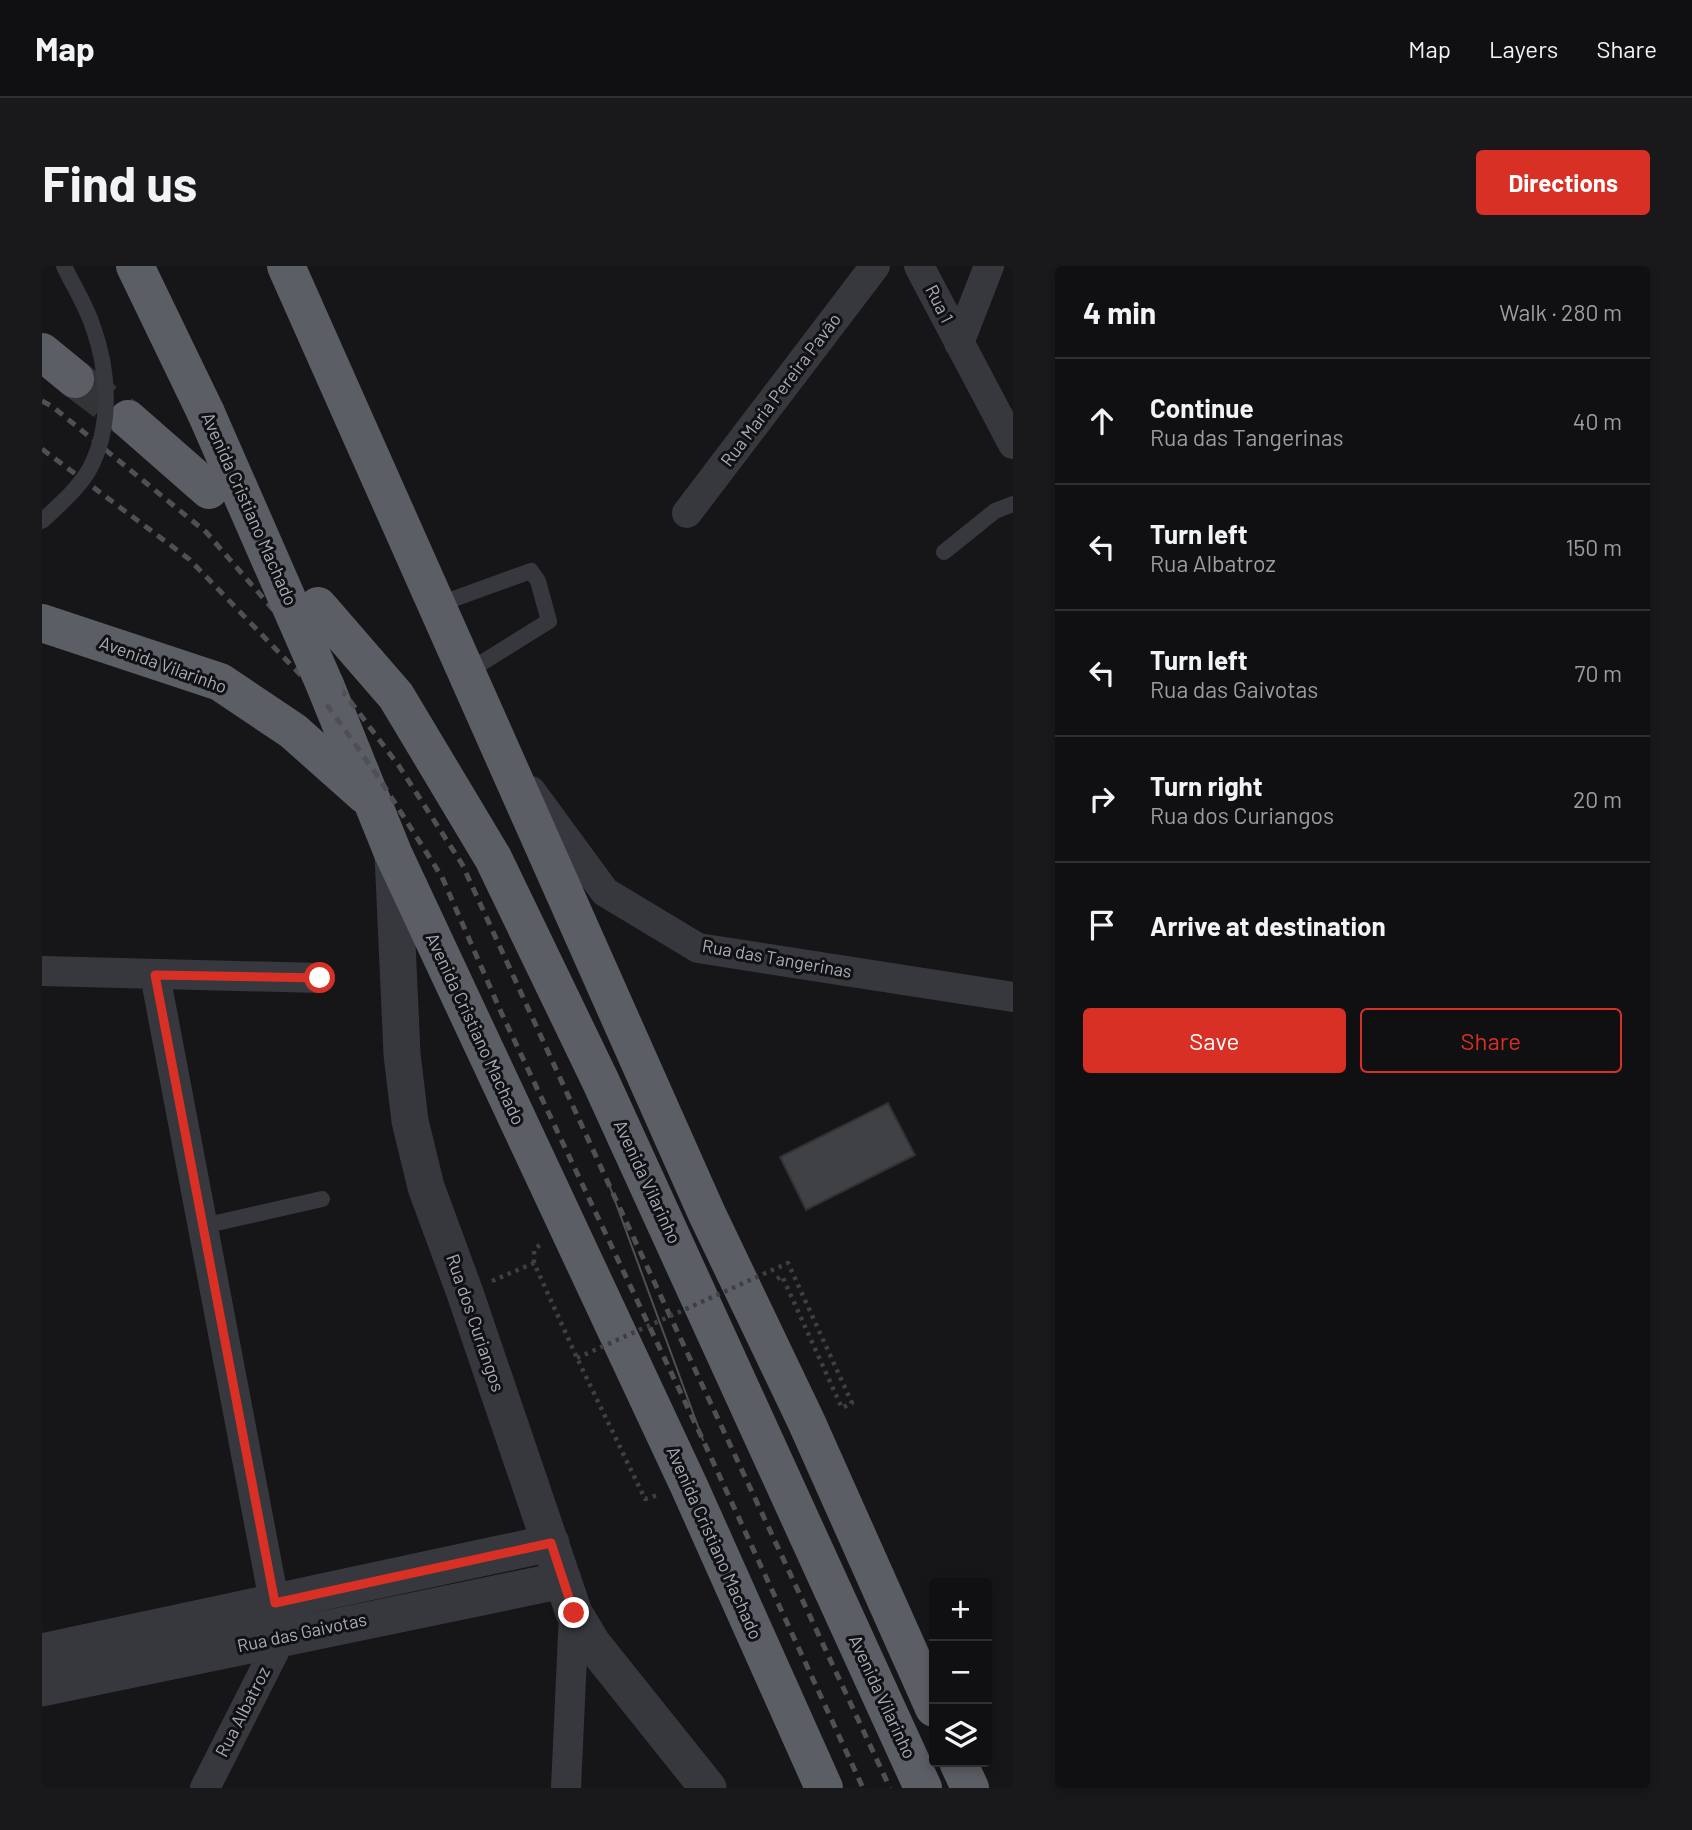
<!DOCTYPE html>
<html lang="en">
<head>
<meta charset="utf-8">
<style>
  body { margin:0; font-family:Barlow,sans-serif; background:#19191b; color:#f1f3f6 }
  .controls { position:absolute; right:21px; bottom:21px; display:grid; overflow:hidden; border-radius:7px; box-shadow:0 4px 10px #0003 }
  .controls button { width:63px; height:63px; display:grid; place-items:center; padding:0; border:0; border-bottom:2px solid #303032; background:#101012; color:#f1f3f6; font:35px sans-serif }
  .stop { position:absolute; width:21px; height:21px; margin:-16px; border:5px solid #d93025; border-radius:50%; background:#fff }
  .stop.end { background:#d93025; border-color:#fff; box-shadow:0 2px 7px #0008 }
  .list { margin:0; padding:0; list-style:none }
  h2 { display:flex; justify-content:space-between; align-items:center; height:91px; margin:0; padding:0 28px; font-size:30px }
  h2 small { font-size:23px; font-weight:400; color:#9c9d9f }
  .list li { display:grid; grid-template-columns:46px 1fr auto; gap:21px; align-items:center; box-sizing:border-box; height:126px; padding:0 28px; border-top:2px solid #303032 }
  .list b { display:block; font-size:26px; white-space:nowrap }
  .list p { margin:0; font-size:23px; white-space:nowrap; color:#9c9d9f }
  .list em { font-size:23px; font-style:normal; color:#9c9d9f }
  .actions { display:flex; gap:14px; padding:21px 28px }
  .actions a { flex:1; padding:16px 0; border:2px solid #d93025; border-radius:7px; text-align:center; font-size:24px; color:#d93025 }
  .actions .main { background:#d93025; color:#fff }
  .icon { flex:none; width:38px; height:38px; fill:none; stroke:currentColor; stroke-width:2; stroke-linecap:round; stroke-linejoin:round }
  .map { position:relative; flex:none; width:971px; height:1522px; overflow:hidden; border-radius:7px }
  header { display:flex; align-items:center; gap:42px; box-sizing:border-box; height:98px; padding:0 35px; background:#101012; border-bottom:2px solid #303032 }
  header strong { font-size:33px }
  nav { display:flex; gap:38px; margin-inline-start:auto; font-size:24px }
  .intro { display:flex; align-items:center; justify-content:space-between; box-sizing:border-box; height:168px; padding:0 42px }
  h1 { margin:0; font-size:49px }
  .button { padding:18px 32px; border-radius:7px; background:#d93025; color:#fff; font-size:24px; font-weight:700 }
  main { display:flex; gap:42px; padding:0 42px }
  aside { flex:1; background:#101012; border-radius:7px; box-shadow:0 4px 10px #0003 }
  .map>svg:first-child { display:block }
  .building { fill:#404145; stroke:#313034; stroke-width:2 }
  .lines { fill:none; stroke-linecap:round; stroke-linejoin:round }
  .trunk-tunnel { stroke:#333438; stroke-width:38; stroke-dasharray:38 19; stroke-linecap:butt }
  .path { stroke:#3d3f44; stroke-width:4.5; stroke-dasharray:3.5 5; stroke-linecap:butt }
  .service { stroke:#37383d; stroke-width:16 }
  .minor { stroke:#37383d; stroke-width:30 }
  .tertiary { stroke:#37383d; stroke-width:37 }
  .trunk { stroke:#5c5e65; stroke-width:38 }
  .tram { stroke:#4e5056; stroke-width:2 }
  .rail { stroke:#4e5056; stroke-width:5; stroke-dasharray:9 7; stroke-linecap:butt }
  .path-bridge { stroke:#3d3f44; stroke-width:4.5; stroke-dasharray:3.5 5; stroke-linecap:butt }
  .service-bridge { stroke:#37383d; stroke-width:16 }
  .trunk-bridge { stroke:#5c5e65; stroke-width:38 }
  .route { stroke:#d93025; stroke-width:9 }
  .labels { text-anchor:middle; stroke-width:6; stroke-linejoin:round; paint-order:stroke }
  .street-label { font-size:18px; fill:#a9acb8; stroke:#111113 }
</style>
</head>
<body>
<header>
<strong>Map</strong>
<nav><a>Map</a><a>Layers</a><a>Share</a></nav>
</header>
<div class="intro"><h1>Find us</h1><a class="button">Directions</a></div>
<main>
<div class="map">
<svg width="971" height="1522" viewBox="0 0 971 1522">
  <rect width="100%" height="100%" fill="#161618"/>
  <!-- building -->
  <path class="building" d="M846,837l27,52 -109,55 -26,-53z"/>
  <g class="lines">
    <!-- trunk-tunnel -->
    <path class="trunk-tunnel" d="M33,113l53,40"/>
    <!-- path -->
    <path class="path" d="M492,997v-13l8,-7
      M450,1015l42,-18 43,95 68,141 13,-4"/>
    <!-- service -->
    <path class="service" d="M902,286l51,-41 18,-7
      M395,339l94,-34 7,10 11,40 -82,51
      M161,960l119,-27"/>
    <!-- minor -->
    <path class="minor" d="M877,0l94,178
      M917,77l30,-77
      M645,247l188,-247
      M489,525l74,101 93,56 315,49
      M0,705l278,7
      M113,709l126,663 -76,150
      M524,1522l8,-175"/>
    <!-- tertiary -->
    <path class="tertiary" d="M351,588l9,200 8,67 16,66 39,106 109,320 18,30 116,145
      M0,1386l509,-109
      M0,1422l521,-108"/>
    <!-- trunk -->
    <path class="trunk" d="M93,0l71,147
      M244,0l421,948 99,207 128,287
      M0,86l33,27
      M86,153l81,71
      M276,340l78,90 97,162 107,222 323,708
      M0,357l178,59 73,49 72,64
      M283,419l68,168 296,633 135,302
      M916,1496l12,26"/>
    <!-- tram -->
    <path class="tram" d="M568,921l93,253"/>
    <!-- rail -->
    <path class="rail" d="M0,135l11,6 153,125 129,149 64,85 63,98 148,323 280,601
      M0,183l147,110 131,136 59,83 63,99 59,135 202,428 160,348"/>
    <!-- path-bridge -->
    <path class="path-bridge" d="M535,1092l211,-95 64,140 -10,5 -60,-132 -5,3"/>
    <!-- service-bridge -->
    <path class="service-bridge" d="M0,255c16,-15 36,-32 47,-51 24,-44 20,-100 3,-146 -7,-20 -19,-39 -28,-58"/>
    <!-- trunk-bridge -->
    <path class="trunk-bridge" d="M164,147l119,272"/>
  </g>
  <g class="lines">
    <!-- route -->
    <path class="route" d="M278,712l-165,-3 120,628 276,-60 23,70"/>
  </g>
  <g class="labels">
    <!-- street labels -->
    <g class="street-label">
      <text transform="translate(897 38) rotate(63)" y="6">Rua 1</text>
      <text transform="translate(739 124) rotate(-53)" y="6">Rua Maria Pereira Pavão</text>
      <text transform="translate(207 243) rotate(66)" y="6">Avenida Cristiano Machado</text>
      <text transform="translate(121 399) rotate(20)" y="6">Avenida Vilarinho</text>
      <text transform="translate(735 693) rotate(10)" y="6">Rua das Tangerinas</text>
      <text transform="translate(433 763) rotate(65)" y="6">Avenida Cristiano Machado</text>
      <text transform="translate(605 916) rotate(65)" y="6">Avenida Vilarinho</text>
      <text transform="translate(433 1057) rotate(71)" y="6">Rua dos Curiangos</text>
      <text transform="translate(672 1277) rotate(66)" y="6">Avenida Cristiano Machado</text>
      <text transform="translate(260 1367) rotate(-12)" y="6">Rua das Gaivotas</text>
      <text transform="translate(840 1431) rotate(65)" y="6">Avenida Vilarinho</text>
      <text transform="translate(201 1446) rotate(-63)" y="6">Rua Albatroz</text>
    </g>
  </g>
</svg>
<div class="controls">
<button>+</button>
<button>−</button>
<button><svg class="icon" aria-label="layers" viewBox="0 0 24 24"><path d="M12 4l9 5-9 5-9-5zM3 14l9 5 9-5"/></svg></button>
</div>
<div class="stop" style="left:278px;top:712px"></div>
<div class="stop end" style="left:532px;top:1347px"></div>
</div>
<aside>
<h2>4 min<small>Walk · 280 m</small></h2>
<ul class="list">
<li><svg class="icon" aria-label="ahead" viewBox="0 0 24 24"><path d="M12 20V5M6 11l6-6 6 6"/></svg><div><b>Continue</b><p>Rua das Tangerinas</p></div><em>40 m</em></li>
<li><svg class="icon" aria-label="left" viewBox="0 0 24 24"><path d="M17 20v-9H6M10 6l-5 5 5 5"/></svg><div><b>Turn left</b><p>Rua Albatroz</p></div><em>150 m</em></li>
<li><svg class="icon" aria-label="left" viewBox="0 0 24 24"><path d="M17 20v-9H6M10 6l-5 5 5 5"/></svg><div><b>Turn left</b><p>Rua das Gaivotas</p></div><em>70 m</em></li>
<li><svg class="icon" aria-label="right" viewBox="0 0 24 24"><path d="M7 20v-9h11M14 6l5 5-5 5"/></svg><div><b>Turn right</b><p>Rua dos Curiangos</p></div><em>20 m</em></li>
<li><svg class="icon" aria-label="arrive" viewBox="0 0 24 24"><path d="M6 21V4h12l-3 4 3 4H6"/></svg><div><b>Arrive at destination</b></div></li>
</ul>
<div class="actions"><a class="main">Save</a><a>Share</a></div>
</aside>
</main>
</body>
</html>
